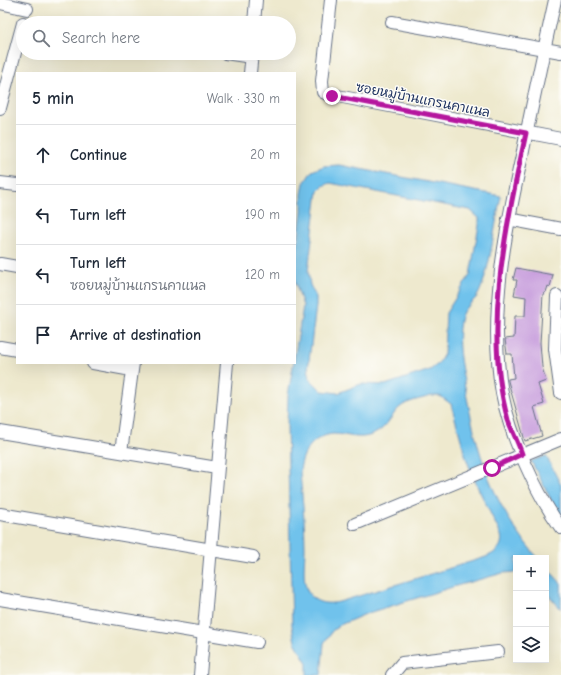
<!DOCTYPE html>
<html lang="en">
<head>
<meta charset="utf-8">
<style>
  body { margin:0; font-family:"Comic Neue","Playpen Sans Thai",sans-serif; background:#f6f6f7; color:#1f2937 }
  .controls { position:absolute; right:12px; bottom:12px; display:grid; overflow:hidden; border-radius:0px; box-shadow:0 4px 16px #0002 }
  .controls button { width:36px; height:36px; display:grid; place-items:center; padding:0; border:0; border-bottom:1px solid #e0e1e3; background:#fff; color:#1f2937; font:20px sans-serif }
  .stop { position:absolute; width:12px; height:12px; margin:-9px; border:3px solid #b5179e; border-radius:50%; background:#fff }
  .stop.end { background:#b5179e; border-color:#fff; box-shadow:0 1px 4px #0008 }
  .list { margin:0; padding:0; list-style:none }
  h2 { display:flex; justify-content:space-between; align-items:center; height:52px; margin:0; padding:0 16px; font-size:17px }
  h2 small { font-size:13px; font-weight:400; color:#747a83 }
  .list li { display:grid; grid-template-columns:26px 1fr auto; gap:12px; align-items:center; box-sizing:border-box; height:60px; padding:0 16px; border-top:1px solid #e0e1e3 }
  .list b { display:block; font-size:15px; white-space:nowrap }
  .list p { margin:0; font-size:13px; white-space:nowrap; color:#747a83 }
  .list em { font-size:13px; font-style:normal; color:#747a83 }
  .icon { flex:none; width:22px; height:22px; fill:none; stroke:currentColor; stroke-width:2; stroke-linecap:round; stroke-linejoin:round }
  .map { position:relative; flex:none; width:561px; height:675px; overflow:hidden }
  .search { position:absolute; background:#fff; box-shadow:0 4px 16px #0002; left:16px; top:16px; width:280px; height:44px; display:flex; align-items:center; gap:10px; box-sizing:border-box; padding:0 14px; border-radius:22px; color:#747a83; font-size:15px }
  .panel { position:absolute; background:#fff; box-shadow:0 4px 16px #0002; left:16px; top:72px; width:280px; height:292px; border-radius:0px }
  .map>svg:first-child { display:block }
  .water { fill:#70c2ec; stroke:#4678a5; fill-rule:evenodd }
  .building { fill:#c498db }
  .lines { fill:none; stroke-linecap:round; stroke-linejoin:round }
  .minor-casing { stroke:#657085; stroke-width:14 }
  .minor { stroke:#fff; stroke-width:12 }
  .route { stroke:#b5179e; stroke-width:5 }
  .labels { text-anchor:middle; stroke-width:3; stroke-linejoin:round; paint-order:stroke }
  .street-label { font-size:13px; fill:#1b2f5e; stroke:#fdfcf7 }
</style>
</head>
<body>
<div class="map">
<svg width="561" height="675" viewBox="0 0 561 675">
  <rect width="100%" height="100%" fill="#fdfcf7"/>
  <filter id="ink" filterUnits="userSpaceOnUse"><feTurbulence type="fractalNoise" baseFrequency=".025" numOctaves="2"/><feDisplacementMap in="SourceGraphic" scale="8" xChannelSelector="R" yChannelSelector="G"/><feConvolveMatrix kernelMatrix="1 2 1 2 8 2 1 2 1" color-interpolation-filters="sRGB"/></filter>
  <filter id="wash" filterUnits="userSpaceOnUse"><feTurbulence type="fractalNoise" baseFrequency=".012" numOctaves="4" result="noise"/><feDisplacementMap in="SourceGraphic" scale="16" xChannelSelector="R" yChannelSelector="G"/><feGaussianBlur stdDeviation="0.9" result="paint"/><feColorMatrix in="noise" values="0 0 0 0 0 0 0 0 0 0 0 0 0 0 0 0 0 1.4 0 .05"/><feComposite in="paint" operator="in"/></filter>
  <g filter="url(#wash)">
    <rect width="100%" height="100%" fill="#eee9ce"/>
    <!-- water -->
    <path class="water" d="M339,165l162,31c-6,27 -9,58 -17,84 -2,5 -5,15 -9,19 -7,7 -13,10 -15,22 -4,22 1,44 5,66 12,66 27,119 73,171h-22v14l-13,1 -47,13 -88,27 -28,12 -8,6 -8,12 -3,32h-14v-12l-12,-21 -3,-16 -5,-201 1,-29 15,-90 -8,-24v-16l7,-55v-17l2,-11 8,-12 12,-5zM330,183l140,27 9,8v7l-9,50 -24,38 -2,41 -6,10 -8,6 -45,15 -24,-1 -23,9 -16,-2 -12,-12 -2,-11 8,-62v-9l-6,-12 -2,-14 10,-80 5,-5zM431,396h9l11,8 16,57 11,27 23,47c3,13 -7,19 -18,23l-144,44c-13,3 -26,1 -32,-12 -5,-12 -2,-30 -2,-43 0,-25 -3,-50 -5,-75 1,-18 12,-36 33,-38 15,0 26,7 41,0 13,-6 16,-17 25,-26 8,-7 22,-9 32,-12z
      M546,456l15,29v34l-30,-58z
      M546,567l15,16v26l-15,-17z"/>
    <g id="blocks">
      <!-- building -->
      <path class="building" d="M516,268l37,7 -3,12 -2,-1 -2,6 -3,2 -3,49 2,24 4,14 -8,3 6,20 -10,3 8,29 -17,5 -17,-60v-2l6,-1 -2,-24h-5l-2,-15 9,-1 1,-22h10l1,-19 -12,-2 3,-15h-4z"/>
    </g>
  </g>
  <g filter="url(#ink)">
    <use href="#blocks" fill-opacity="0" stroke="#657085" stroke-width="1"/>
    <g class="lines">
      <!-- minor casing -->
      <g class="minor-casing">
        <path id="minor" d="M331,0l-9,81 1,11 4,2 234,45
          M555,0c-11,50 -22,100 -32,151 -17,76 -35,164 -21,242 8,43 34,100 59,135
          M0,3l27,6
          M392,22l169,30
          M254,23l2,-23
          M225,53l27,4
          M250,73l2,-20
          M0,108l23,-85
          M0,183l17,2
          M508,219l53,10
          M0,264l17,3
          M557,296l-2,53 6,44
          M0,347l17,3
          M93,363l39,7
          M0,432l217,36
          M121,452l12,-89
          M0,514l253,43
          M355,524l206,-85
          M0,599l257,43
          M200,675l27,-312
          M392,675l10,-12 96,-11"/>
      </g>
      <!-- minor -->
      <use href="#minor" class="minor"/>
    </g>
  </g>
  <g class="lines" filter="url(#ink)">
    <!-- route -->
    <path class="route" d="M332,96l194,37c-19,90 -44,196 -18,287 4,11 10,22 14,34l-30,14"/>
  </g>
  <g class="labels">
    <!-- street labels -->
    <g class="street-label">
      <text transform="translate(423 99) rotate(11)" y="5">ซอยหมู่บ้านแกรนคาแนล</text>
    </g>
  </g>
</svg>
<div class="controls">
<button>+</button>
<button>−</button>
<button><svg class="icon" aria-label="layers" viewBox="0 0 24 24"><path d="M12 4l9 5-9 5-9-5zM3 14l9 5 9-5"/></svg></button>
</div>
<div class="stop" style="left:492px;top:468px"></div>
<div class="stop end" style="left:332px;top:96px"></div>
<div class="search"><svg class="icon" aria-label="search" viewBox="0 0 24 24"><circle cx="10" cy="10" r="6"/><path d="M15 15l6 6"/></svg>Search here</div>
<section class="panel">
<h2>5 min<small>Walk · 330 m</small></h2>
<ul class="list">
<li><svg class="icon" aria-label="ahead" viewBox="0 0 24 24"><path d="M12 20V5M6 11l6-6 6 6"/></svg><div><b>Continue</b></div><em>20 m</em></li>
<li><svg class="icon" aria-label="left" viewBox="0 0 24 24"><path d="M17 20v-9H6M10 6l-5 5 5 5"/></svg><div><b>Turn left</b></div><em>190 m</em></li>
<li><svg class="icon" aria-label="left" viewBox="0 0 24 24"><path d="M17 20v-9H6M10 6l-5 5 5 5"/></svg><div><b>Turn left</b><p>ซอยหมู่บ้านแกรนคาแนล</p></div><em>120 m</em></li>
<li><svg class="icon" aria-label="arrive" viewBox="0 0 24 24"><path d="M6 21V4h12l-3 4 3 4H6"/></svg><div><b>Arrive at destination</b></div></li>
</ul>
</section>
</div>
</body>
</html>
